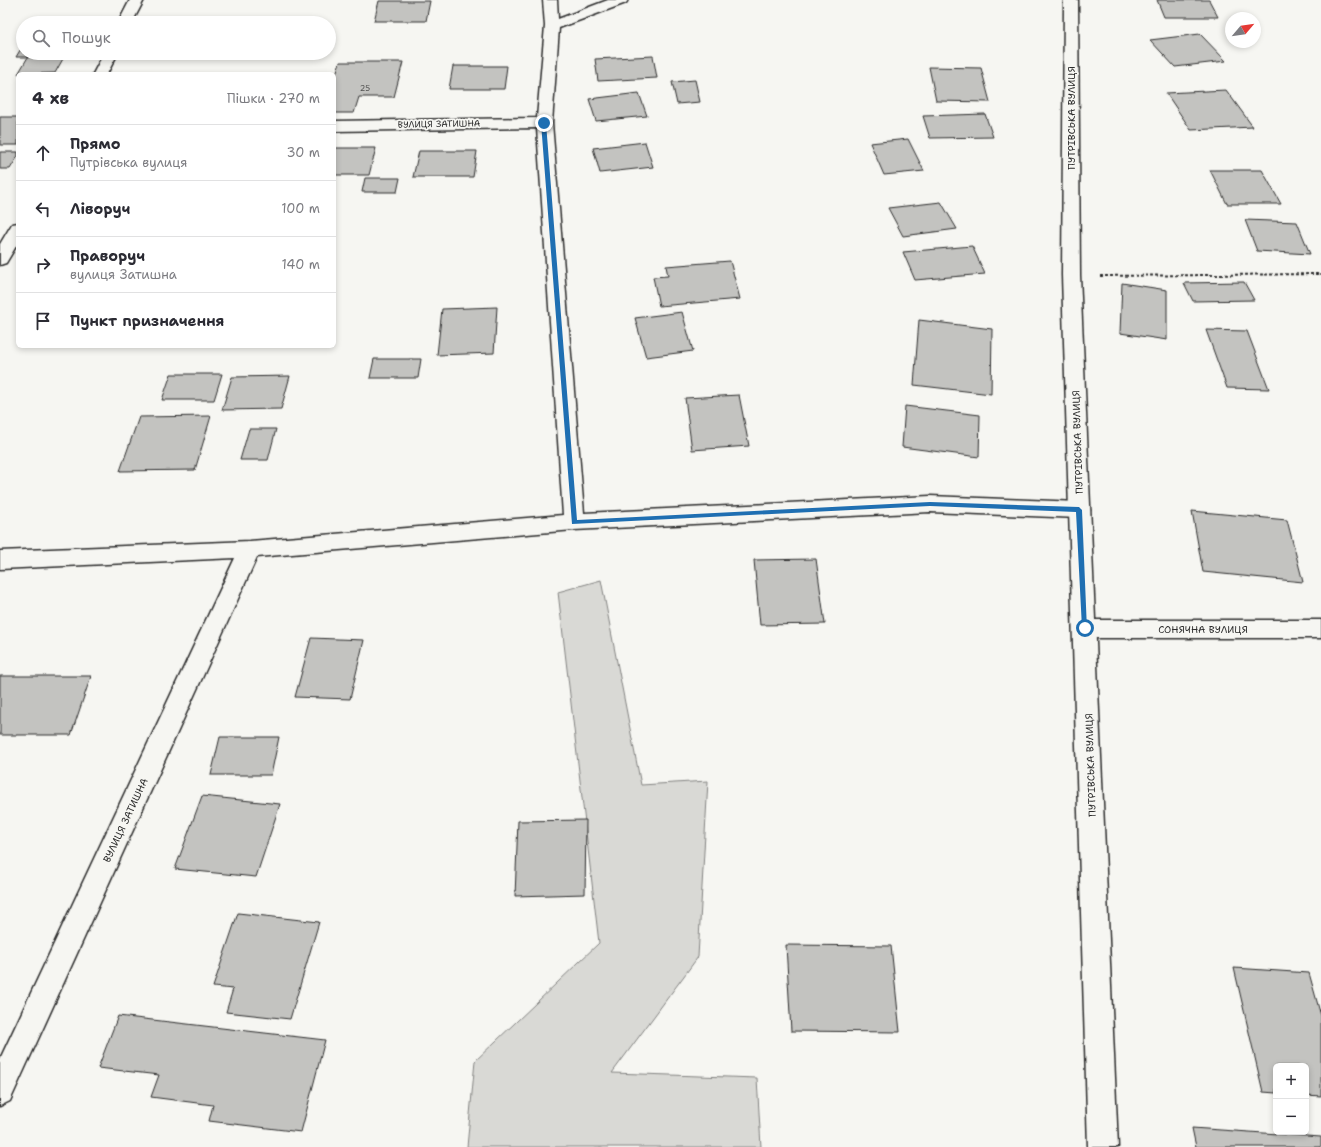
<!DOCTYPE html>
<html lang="uk">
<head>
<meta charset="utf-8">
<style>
  body { margin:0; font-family:"Shantell Sans",sans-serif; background:#f7f7f7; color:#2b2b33 }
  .controls { position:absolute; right:12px; bottom:12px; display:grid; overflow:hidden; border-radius:6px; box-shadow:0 2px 6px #0003 }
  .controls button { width:36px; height:36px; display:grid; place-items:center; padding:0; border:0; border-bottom:1px solid #e1e1e2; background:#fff; color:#2b2b33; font:20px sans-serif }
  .compass { position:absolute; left:1225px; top:12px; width:36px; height:36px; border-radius:50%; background:#fff; box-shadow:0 2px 6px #0003; rotate:61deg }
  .stop { position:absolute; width:12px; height:12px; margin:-9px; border:3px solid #1f6fb2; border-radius:50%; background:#fff }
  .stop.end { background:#1f6fb2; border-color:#fff; box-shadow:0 1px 4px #0008 }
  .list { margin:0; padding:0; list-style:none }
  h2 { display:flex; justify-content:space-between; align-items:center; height:52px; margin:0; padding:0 16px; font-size:17px }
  h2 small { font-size:13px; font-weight:400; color:#7c7c81 }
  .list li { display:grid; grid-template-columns:26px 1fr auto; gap:12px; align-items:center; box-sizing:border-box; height:56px; padding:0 16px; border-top:1px solid #e1e1e2 }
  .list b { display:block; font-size:15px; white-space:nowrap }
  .list p { margin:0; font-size:13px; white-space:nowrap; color:#7c7c81 }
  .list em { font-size:13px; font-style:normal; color:#7c7c81 }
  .icon { flex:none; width:22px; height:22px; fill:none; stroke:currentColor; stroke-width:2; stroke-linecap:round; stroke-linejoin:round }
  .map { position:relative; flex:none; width:1321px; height:1147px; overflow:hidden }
  .search { position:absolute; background:#fff; box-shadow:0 2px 6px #0003; left:16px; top:16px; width:320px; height:44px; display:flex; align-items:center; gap:10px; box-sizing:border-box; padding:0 14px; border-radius:22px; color:#7c7c81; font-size:15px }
  .panel { position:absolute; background:#fff; box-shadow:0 2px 6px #0003; left:16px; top:72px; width:320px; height:276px; border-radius:6px }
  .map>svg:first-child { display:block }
  .green { fill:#d9d9d5; stroke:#828280 }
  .building { fill:#c3c3c0; stroke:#2b2b2b }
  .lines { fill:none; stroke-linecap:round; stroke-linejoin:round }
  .minor-casing { stroke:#2b2b2b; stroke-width:3 }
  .major-casing { stroke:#2b2b2b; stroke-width:3 }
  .path { stroke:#2b2b2b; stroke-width:2; stroke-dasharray:3 2; stroke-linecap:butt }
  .minor { fill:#f6f6f2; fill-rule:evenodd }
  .major { fill:#f6f6f2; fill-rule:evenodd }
  .route { fill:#1f6fb2 }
  .labels { text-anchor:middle; stroke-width:3.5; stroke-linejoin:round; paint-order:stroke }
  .number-label { font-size:8px; fill:#515150 }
  .far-street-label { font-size:9px; fill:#2b2b2b; stroke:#f6f6f2 }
  .street-label { font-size:10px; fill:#2b2b2b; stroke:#f6f6f2 }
</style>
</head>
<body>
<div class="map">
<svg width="1321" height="1147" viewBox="0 0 1321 1147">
  <rect width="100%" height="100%" fill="#f6f6f2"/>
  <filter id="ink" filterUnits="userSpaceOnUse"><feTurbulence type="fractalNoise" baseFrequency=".025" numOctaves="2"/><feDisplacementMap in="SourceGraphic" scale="8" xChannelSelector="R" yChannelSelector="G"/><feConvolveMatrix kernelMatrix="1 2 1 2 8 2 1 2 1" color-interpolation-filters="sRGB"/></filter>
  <g filter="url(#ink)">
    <!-- green -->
    <path class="green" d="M601,580l40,205 67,-4 -10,176 -86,116 145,5 4,69h-294l8,-86 124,-118 -41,-351z"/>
    <!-- building -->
    <path class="building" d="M1157,0h52l9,17h-54z
      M379,1h51l-4,20h-52z
      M1200,34l26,27 -51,6 -25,-27z
      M22,47l1,6h30l-3,4h-34z
      M653,56l4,22 -59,3 -3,-22z
      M28,57h36l-9,16 -37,1z
      M340,62h63l-9,35h-35l-5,16h-20v-33z
      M453,66h54l-3,23h-55z
      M929,67l52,1 9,34 -54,-1z
      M695,80l5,22 -23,2 -5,-22z
      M1226,90l27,37 -62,3 -25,-37z
      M639,93l8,23 -51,5 -7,-22z
      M985,114l8,23 -63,1 -7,-22z
      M0,117h18v28h-18z
      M908,139l16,32 -40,4 -14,-32z
      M645,142l8,25 -53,6 -7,-25z
      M334,148h42l-7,27h-35z
      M419,151h58l-4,26h-60z
      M0,152h18v4l-8,13h-10z
      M1210,170h52l19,34h-54z
      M365,178h35l-3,14h-35z
      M941,202l16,27 -54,7 -15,-28z
      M1245,220l52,2 13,32 -53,-3z
      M972,246l13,28 -70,6 -12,-28z
      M730,261l10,38 -81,7 -6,-29 15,-1 -2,-10z
      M1244,282l10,18 -61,1 -9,-18z
      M1122,283l45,7v50l-47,-7z
      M497,307l-3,46 -57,2 5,-46z
      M682,312l11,39 -47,6 -11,-39z
      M919,320l73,9 -1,65 -77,-9z
      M1206,330l41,1 22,58 -42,-1z
      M374,359h47l-3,19h-48z
      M171,374h51l-8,26h-52z
      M290,376l-9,33 -59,1 10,-33z
      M739,395l10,51 -57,4 -7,-52z
      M905,406l75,9 -1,42 -77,-10z
      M211,416l-16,54 -75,1 19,-54z
      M249,429h27l-8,31h-28z
      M1192,511l95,9 16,62 -100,-10z
      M816,559l9,65 -65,1 -6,-65z
      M311,638l53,2 -14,59 -55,-2z
      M0,676h91l-20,59h-71z
      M220,737h59l-8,38h-60z
      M202,796l78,8 -24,73 -81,-8z
      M586,820l-1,74 -70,2 3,-75z
      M238,913l81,9 -29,97 -64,-7 7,-23 -20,-2z
      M786,945l105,1 9,86 -109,-1z
      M1234,968l75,5 12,43v80l-15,-1v-29h-30v27l-13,-1z
      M118,1016l207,24 -24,92 -92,-11 4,-16 -62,-8 8,-22 -61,-7z
      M1192,1128l129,9v10h-125z"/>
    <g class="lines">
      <!-- minor casing -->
      <g class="minor-casing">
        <path id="minor" d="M130,0h14l-12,23h-14z
          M543,0h14l1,19 50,-19h20l-2,3 -67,25 -7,95 32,390 346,-17 149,6 7,2 4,6 -4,6 -7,2 -149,-6 -356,18 -317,27 -247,544 -10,5v-47l235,-501 -235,11v-18l250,-10 313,-26 -26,-387 -203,3v-10l203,-3 8,-92z
          M104,53h14l-11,21h-14z
          M18,223v20l-12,20 -6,2v-21l12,-20z
          M1085,620h236v18h-236l-8,-2 -3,-7 3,-7z"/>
      </g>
      <!-- major casing -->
      <g class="major-casing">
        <path id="major" d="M1064,0h14l2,275 38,872h-30l-26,-872z"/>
      </g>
      <!-- path -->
      <path class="path" d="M1100,276l221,-2"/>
      <!-- minor -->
      <use href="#minor" class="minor"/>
      <!-- major -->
      <use href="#major" class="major"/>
    </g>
  </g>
  <!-- route -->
  <path class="route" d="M544,122l2,1 31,397 353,-18 149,5 3,3 5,120h-4l-1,-2 -6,-116 -146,-6 -358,18 -31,-401z"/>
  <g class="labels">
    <!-- number labels -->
    <g class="number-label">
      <text x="365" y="91">25</text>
    </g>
    <!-- far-street labels -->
    <g class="far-street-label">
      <text transform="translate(439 124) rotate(-1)" y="3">ВУЛИЦЯ ЗАТИШНА</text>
    </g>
    <!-- street labels -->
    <g class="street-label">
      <text transform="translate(1071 118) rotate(-90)" y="4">ПУТРІВСЬКА ВУЛИЦЯ</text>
      <text transform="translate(1077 442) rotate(-92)" y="4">ПУТРІВСЬКА ВУЛИЦЯ</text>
      <text x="1203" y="633">СОНЯЧНА ВУЛИЦЯ</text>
      <text transform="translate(1090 765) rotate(-92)" y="4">ПУТРІВСЬКА ВУЛИЦЯ</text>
      <text transform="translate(125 820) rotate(-65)" y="4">ВУЛИЦЯ ЗАТИШНА</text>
    </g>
  </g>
</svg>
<div class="controls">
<button>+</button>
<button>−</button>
</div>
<svg class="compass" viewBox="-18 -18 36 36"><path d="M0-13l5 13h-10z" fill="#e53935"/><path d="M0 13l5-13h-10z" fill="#7c7c81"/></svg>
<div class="stop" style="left:1085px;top:628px"></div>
<div class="stop end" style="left:544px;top:123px"></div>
<div class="search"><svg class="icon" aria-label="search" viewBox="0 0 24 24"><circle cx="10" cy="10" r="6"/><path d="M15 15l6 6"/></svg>Пошук</div>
<section class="panel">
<h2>4 хв<small>Пішки · 270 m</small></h2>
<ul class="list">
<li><svg class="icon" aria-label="ahead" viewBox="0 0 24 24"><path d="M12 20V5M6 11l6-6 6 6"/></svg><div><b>Прямо</b><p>Путрівська вулиця</p></div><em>30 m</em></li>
<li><svg class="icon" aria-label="left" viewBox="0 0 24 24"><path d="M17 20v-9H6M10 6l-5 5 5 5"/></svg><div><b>Ліворуч</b></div><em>100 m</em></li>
<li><svg class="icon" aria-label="right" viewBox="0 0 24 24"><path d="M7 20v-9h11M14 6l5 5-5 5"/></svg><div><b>Праворуч</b><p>вулиця Затишна</p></div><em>140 m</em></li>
<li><svg class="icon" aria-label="arrive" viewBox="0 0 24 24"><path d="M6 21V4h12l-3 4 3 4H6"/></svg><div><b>Пункт призначення</b></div></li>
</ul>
</section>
</div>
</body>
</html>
